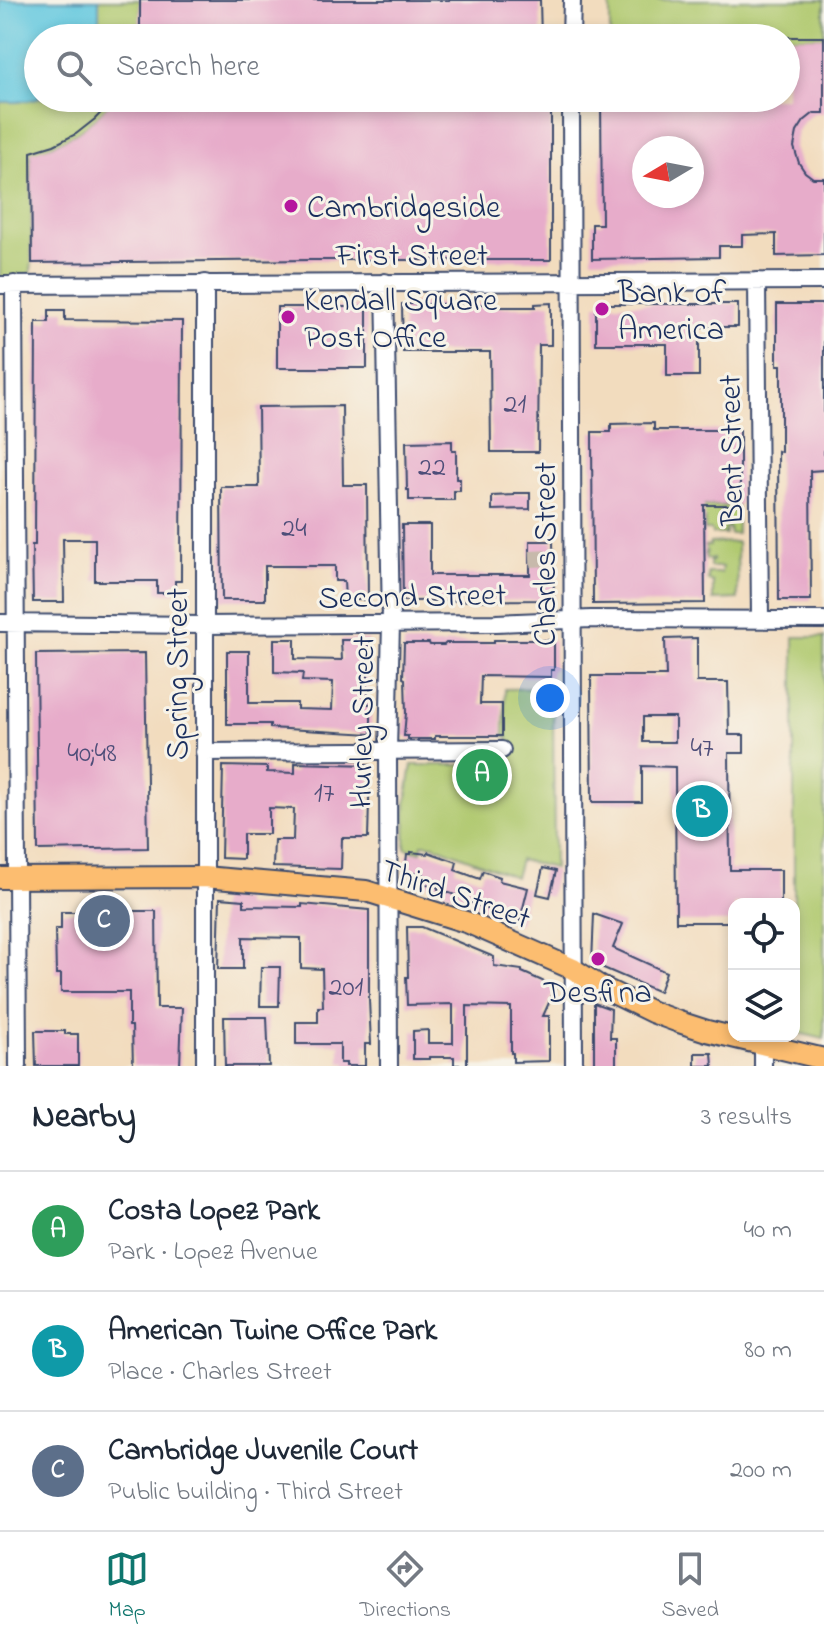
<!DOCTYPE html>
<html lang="en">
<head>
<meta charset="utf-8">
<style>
  body { margin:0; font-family:"Indie Flower",sans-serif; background:#f6f6f7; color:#1f2937 }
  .controls { position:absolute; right:24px; bottom:24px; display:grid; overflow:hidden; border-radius:16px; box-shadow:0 4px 12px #0003 }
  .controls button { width:72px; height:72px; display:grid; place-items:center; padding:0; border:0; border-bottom:2px solid #e0e1e3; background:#fff; color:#1f2937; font:40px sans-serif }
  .compass { position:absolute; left:632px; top:136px; width:72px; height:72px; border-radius:50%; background:#fff; box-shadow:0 4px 12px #0003; rotate:260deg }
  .you { position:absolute; left:550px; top:698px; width:28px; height:28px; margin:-20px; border:6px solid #fff; border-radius:50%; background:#1a73e8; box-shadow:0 0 0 12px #1a73e833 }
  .badge { display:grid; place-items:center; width:52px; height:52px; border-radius:50%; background:#0f766e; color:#fff; font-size:26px; font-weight:700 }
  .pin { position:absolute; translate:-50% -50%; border:4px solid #fff; box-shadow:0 2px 8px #0006 }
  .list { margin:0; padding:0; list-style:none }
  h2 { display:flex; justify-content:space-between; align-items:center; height:104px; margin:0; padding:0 32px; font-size:34px }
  h2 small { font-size:26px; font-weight:400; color:#747a83 }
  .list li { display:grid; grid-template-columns:52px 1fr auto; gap:24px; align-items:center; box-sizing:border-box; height:120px; padding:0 32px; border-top:2px solid #e0e1e3 }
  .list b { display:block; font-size:30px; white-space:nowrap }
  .list p { margin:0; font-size:26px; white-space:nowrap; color:#747a83 }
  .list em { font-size:26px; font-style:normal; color:#747a83 }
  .icon { flex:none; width:44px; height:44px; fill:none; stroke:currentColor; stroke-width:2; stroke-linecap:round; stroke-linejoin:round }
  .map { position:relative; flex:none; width:824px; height:1066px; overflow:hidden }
  .search { position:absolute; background:#fff; box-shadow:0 4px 12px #0003; left:24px; right:24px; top:24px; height:88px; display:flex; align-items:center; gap:20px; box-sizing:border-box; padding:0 28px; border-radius:44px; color:#747a83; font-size:30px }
  .sheet { height:464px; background:#fff }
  nav { display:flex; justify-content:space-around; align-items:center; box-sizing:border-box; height:112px; border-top:2px solid #e0e1e3; background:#fff; font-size:22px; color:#747a83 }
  nav a { display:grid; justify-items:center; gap:4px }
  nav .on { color:#0f766e }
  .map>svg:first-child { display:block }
  .green { fill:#b0c96f; stroke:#667c66; stroke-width:2 }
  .water { fill:#62c8df; stroke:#3e7c9e; stroke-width:2 }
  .building { fill:#e7acca; fill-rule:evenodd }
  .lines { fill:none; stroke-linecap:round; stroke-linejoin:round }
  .minor-tunnel { stroke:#c7b9ab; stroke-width:16; stroke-dasharray:16 8; stroke-linecap:butt }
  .minor-casing { stroke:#3b496c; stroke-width:20 }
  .major-casing { stroke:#3b496c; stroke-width:24 }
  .minor { stroke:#fff; stroke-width:16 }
  .major { stroke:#fcbd6f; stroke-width:20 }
  .poi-dot { fill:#b5179e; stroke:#f7f3e8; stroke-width:3 }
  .labels { text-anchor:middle; stroke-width:6; stroke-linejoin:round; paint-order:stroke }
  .number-label { font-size:28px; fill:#4e4e79 }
  .poi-label { font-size:32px; fill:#1b2f5e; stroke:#f7f3e8; text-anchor:start }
  .street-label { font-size:32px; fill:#1b2f5e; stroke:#f7f3e8 }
</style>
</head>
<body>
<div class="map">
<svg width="824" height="1066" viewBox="0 0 824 1066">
  <rect width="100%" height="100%" fill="#f7f3e8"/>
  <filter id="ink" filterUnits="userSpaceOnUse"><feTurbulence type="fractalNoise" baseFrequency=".0125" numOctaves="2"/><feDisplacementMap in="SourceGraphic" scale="16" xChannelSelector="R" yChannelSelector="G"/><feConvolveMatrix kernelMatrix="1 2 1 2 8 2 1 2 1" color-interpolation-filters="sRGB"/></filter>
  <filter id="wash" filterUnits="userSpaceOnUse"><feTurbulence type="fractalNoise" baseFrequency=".006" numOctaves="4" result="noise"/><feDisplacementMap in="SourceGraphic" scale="32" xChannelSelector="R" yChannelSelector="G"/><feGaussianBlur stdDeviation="1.8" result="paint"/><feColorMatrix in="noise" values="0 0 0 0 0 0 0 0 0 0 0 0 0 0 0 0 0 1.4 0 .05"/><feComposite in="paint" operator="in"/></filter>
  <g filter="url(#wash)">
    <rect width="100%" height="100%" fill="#f2dcbe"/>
    <!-- green -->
    <path class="green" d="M99,0h41l1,18 -2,20h-43l3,-17z
      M610,0h214v37l-214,1z
      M39,98h75c-22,29 -48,44 -83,55l1,110 -3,21 -29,1v-183h17z
      M697,506h40v28h-7l-1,-7 -4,1 1,6h-14l-1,-4h-6v-11h-5z
      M737,542l1,57 -25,1v-18l-5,-1v-8h13l1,-6h-12v-6h3v-2h-7l-1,-6h2l-2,-7h5v-3z
      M794,637h30v402l-30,-7z
      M553,688l1,180 -34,-8 -5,17 -82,-32 -11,-1 -1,8 -16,-4 1,-45 6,-38h96v-28l-4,-1 1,-47z"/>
    <!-- water -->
    <path class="water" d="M0,0h99v21l-3,17h-58l1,60 -2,1 -20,3h-17z"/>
    <g id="blocks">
      <!-- building -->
      <path class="building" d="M140,0h400l1,38h-401z
        M786,37h38v76h-10l-10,8 -7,11 -3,15 5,16 6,9 8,6h11v77l-48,1v-22l-34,1v11h-23v11l-127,2v-35h10l-1,-126h185zM644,148h48v48h-48z
        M115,98h436v162h-241l-278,3 -1,-111 23,-7 22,-11 19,-15z
        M551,303v42h-12l-1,107h-47l-1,-100h-87l-1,-48h91v3h42v-3z
        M596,304h142v23h-39v49h-32v-32h-71z
        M777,304h47v166l-14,1 1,129h-32l-1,-149 3,1v-87h-4z
        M277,307h90v61h-90z
        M49,310h16v10l117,1 -1,260h-6v12h-18v-12h-62v-42h-32l1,63h-31l-1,-57h3l1,-223h13z
        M342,406l1,79h24l1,115h-23l-1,-19h-9v-15h-70v34h-43l-1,-113h38l-1,-80z
        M654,423v7h86v75h-36l1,98 -112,1 -1,-172h19v-8z
        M452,441v10h4v28h4v12h-6v9h-45v-10h-2l-1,-48z
        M514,493h16v16l-38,1v-14l22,-1z
        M402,525h28v50h100v-34h23l1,59 -151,1z
        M697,638v44h31l1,53h15v18h-15l1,117h51v34h-47v18h-58l-1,-155 -33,-1v36h-50l-1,-126h75l-1,-37zM643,717h32v25h-32z
        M274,639h21v20l47,1 -1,-20h27v64h3v30l-101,-6v-4h-43v-73h22v52h48v6l35,1 1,-28 -31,-1 1,-8 -29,-1z
        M494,640h60v30h-3v7l-70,-1 -1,28h22v32h-67v3h-27v-3h-4l2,-23 -1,-34 -2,-1 1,-35h25l1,2h14l2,-2h48z
        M145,653l3,195 -110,2 -2,-196z
        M295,763l75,2 -2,73h-26l-1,31 -68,-2 1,-27h19l1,-31 -25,-1v26h-26v25l-22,-1 2,-92 44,1v5l28,1z
        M411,852l16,2 1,-2 29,10 -2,8 25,9 3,-8 17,6 -1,4 29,7 -9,36 -28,-10 1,-3 -21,-8 1,-2 -34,-12v-2l-17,-4 2,-9 -18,-2 2,-18h4z
        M543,868l13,3 -6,26 -13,-3z
        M220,898l24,2v6l58,1v-3l67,6v90l2,44h-6v22h-19v-3h-6v-19h-44v-22h22v-15h5l-1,-38 -21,-1v-30l-58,-1v32h-25z
        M96,905h23v6h37l1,97h25l-2,58h-47l-1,-40h-3v-34h-68v-18h-5l-1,-45h6v-17h35z
        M594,914l29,10 -10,24 53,24 -7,20 -67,-29z
        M407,927h15l72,30v9l28,4v2l34,15 -13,29h6v45l-36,1v-9h-2v-46l-44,-1v59h-13v-8h-25v2h-16v-28l15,-1v13h25v-39l-46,1 -1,-28h2z
        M261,967h19l-1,39h-19z
        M594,1003l17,6 -1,29h6v28h-22z
        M224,1017h43l2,49h-44z
        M35,1031h30v3h13v32h-42z
        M695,1053h17l1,13h-18z"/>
    </g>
  </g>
  <g filter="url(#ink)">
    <use href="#blocks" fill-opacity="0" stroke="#3b496c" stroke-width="2"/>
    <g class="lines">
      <!-- minor-tunnel -->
      <path class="minor-tunnel" d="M530,559l23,-1"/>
      <!-- minor casing -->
      <g class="minor-casing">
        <path id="minor" d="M571,38l1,-38
          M571,98l3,968
          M757,281l3,338
          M385,282l6,341 -3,128 1,315
          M14,284l4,782
          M0,285l824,-4
          M0,623l204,2 292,-2 95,-4 233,1
          M204,752l298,-2
          M205,1066v-783
          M763,1066v-21"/>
      </g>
      <!-- major casing -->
      <g class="major-casing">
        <path id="major" d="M0,878l204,-1 162,14 103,32 104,46 28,18 51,25 27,10 28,9 117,28"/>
      </g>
      <!-- minor -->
      <use href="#minor" class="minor"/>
      <!-- major -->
      <use href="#major" class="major"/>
    </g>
  </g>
  <!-- markers -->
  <g class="poi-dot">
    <circle cx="291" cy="206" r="8"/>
    <circle cx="602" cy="309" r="8"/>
    <circle cx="288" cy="317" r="8"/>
    <circle cx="598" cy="959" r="8"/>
  </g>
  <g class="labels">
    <!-- number labels -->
    <g class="number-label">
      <text x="515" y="412">21</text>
      <text x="432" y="475">22</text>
      <text x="294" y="536">24</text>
      <text x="702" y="756">47</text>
      <text x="92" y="761">40;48</text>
      <text x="324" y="801">17</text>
      <text x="346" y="995">201</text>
    </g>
    <!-- poi labels -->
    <g class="poi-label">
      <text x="307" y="217">Cambridgeside</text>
      <text x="618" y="302">Bank of<tspan x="618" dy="37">America</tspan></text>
      <text x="304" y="310">Kendall Square<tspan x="304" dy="37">Post Office</tspan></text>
      <text x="598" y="1002" text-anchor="middle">Desfina</text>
    </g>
    <!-- street labels -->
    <g class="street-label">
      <text x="412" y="265">First Street</text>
      <text transform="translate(730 450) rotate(-91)" y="11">Bent Street</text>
      <text transform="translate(544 554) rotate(-90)" y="11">Charles Street</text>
      <text transform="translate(412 595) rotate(-1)" y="11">Second Street</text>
      <text transform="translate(176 674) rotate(-90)" y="11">Spring Street</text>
      <text transform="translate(361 722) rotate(-89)" y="11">Hurley Street</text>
      <text transform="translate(456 893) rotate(19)" y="11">Third Street</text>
    </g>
  </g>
</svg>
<div class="controls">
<button><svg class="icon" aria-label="locate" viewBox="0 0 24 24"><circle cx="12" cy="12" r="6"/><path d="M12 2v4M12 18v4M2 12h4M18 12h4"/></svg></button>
<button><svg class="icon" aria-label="layers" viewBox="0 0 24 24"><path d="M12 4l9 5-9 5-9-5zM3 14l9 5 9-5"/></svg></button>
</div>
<svg class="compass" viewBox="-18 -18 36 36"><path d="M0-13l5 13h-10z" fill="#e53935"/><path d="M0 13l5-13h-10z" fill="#747a83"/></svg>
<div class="you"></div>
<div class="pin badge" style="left:482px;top:775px;background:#2e9e5b">A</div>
<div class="pin badge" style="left:702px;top:811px;background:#0f9aa8">B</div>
<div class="pin badge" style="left:104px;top:921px;background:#5c6f8a">C</div>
<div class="search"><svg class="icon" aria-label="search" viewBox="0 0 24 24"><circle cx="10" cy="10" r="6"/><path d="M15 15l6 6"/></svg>Search here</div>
</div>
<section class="sheet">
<h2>Nearby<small>3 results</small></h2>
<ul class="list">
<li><span class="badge" style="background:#2e9e5b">A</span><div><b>Costa Lopez Park</b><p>Park · Lopez Avenue</p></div><em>40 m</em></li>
<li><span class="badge" style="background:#0f9aa8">B</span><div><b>American Twine Office Park</b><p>Place · Charles Street</p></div><em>80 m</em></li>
<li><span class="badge" style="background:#5c6f8a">C</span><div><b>Cambridge Juvenile Court</b><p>Public building · Third Street</p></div><em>200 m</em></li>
</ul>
</section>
<nav>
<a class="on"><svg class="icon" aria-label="map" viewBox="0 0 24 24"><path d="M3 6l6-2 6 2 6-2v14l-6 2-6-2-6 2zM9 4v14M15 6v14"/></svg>Map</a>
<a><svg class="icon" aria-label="directions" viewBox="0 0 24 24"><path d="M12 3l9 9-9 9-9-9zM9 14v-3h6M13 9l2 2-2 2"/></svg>Directions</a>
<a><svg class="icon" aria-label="saved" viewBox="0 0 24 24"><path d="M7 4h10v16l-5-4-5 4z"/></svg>Saved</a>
</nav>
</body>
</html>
